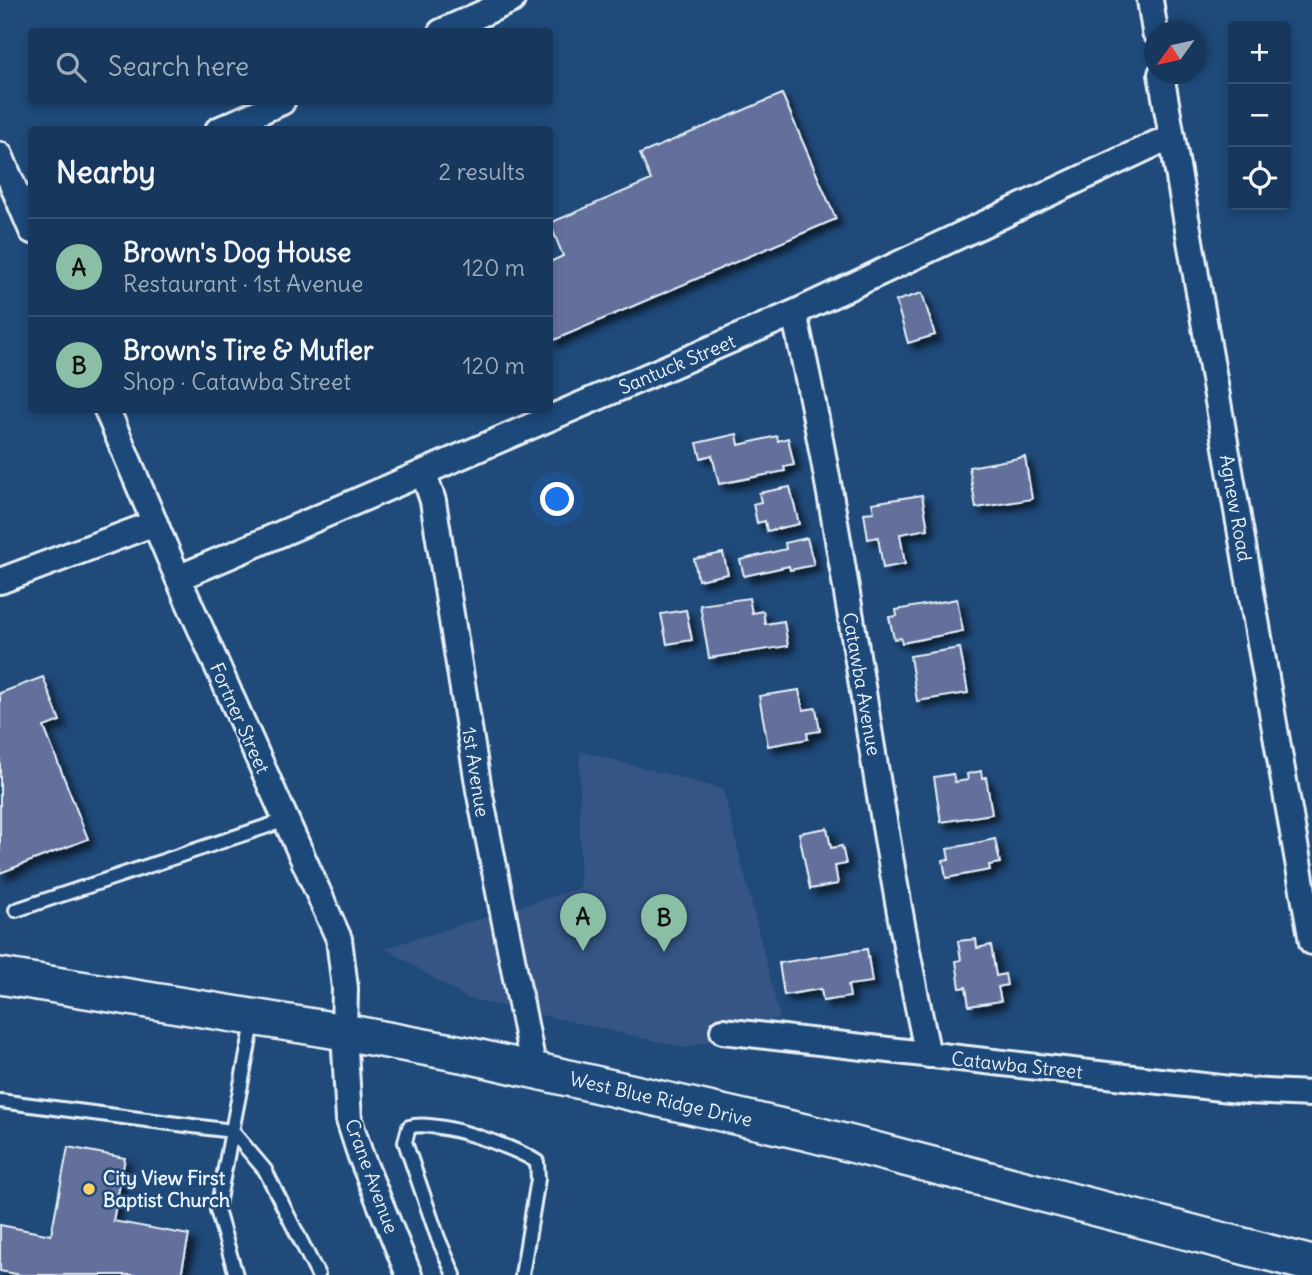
<!DOCTYPE html>
<html lang="en">
<head>
<meta charset="utf-8">
<style>
  body { margin:0; font-family:Delius,sans-serif; background:#203f62; color:#f1f3f6 }
  .controls { position:absolute; right:21px; top:21px; display:grid; overflow:hidden; border-radius:7px; box-shadow:0 4px 10px #0003 }
  .controls button { width:63px; height:63px; display:grid; place-items:center; padding:0; border:0; border-bottom:2px solid #365272; background:#17385c; color:#f1f3f6; font:35px sans-serif }
  .compass { position:absolute; left:1144px; top:21px; width:63px; height:63px; border-radius:50%; background:#17385c; box-shadow:0 4px 10px #0003; rotate:237deg }
  .you { position:absolute; left:558px; top:500px; width:24px; height:24px; margin:-18px; border:5px solid #fff; border-radius:50%; background:#1a73e8; box-shadow:0 0 0 10px #1a73e833 }
  .badge { display:grid; place-items:center; width:46px; height:46px; border-radius:50%; background:#8abfa5; color:#111; font-size:23px; font-weight:700 }
  .pin { position:absolute; translate:-50% -58px; filter:drop-shadow(0 2px 4px #0008) }
  .pin::after { content:''; position:absolute; top:37px; width:24px; height:21px; background:inherit; clip-path:polygon(0 0,100% 0,50% 100%) }
  .list { margin:0; padding:0; list-style:none }
  h2 { display:flex; justify-content:space-between; align-items:center; height:91px; margin:0; padding:0 28px; font-size:30px }
  h2 small { font-size:23px; font-weight:400; color:#9eacbb }
  .list li { display:grid; grid-template-columns:46px 1fr auto; gap:21px; align-items:center; box-sizing:border-box; height:98px; padding:0 28px; border-top:2px solid #365272 }
  .list b { display:block; font-size:26px; white-space:nowrap }
  .list p { margin:0; font-size:23px; white-space:nowrap; color:#9eacbb }
  .list em { font-size:23px; font-style:normal; color:#9eacbb }
  .icon { flex:none; width:38px; height:38px; fill:none; stroke:currentColor; stroke-width:2; stroke-linecap:round; stroke-linejoin:round }
  .map { position:relative; flex:none; width:1312px; height:1275px; overflow:hidden }
  .search { position:absolute; background:#17385c; box-shadow:0 4px 10px #0003; left:28px; top:28px; width:525px; height:77px; display:flex; align-items:center; gap:18px; box-sizing:border-box; padding:0 24px; border-radius:7px; color:#9eacbb; font-size:26px }
  .panel { position:absolute; background:#17385c; box-shadow:0 4px 10px #0003; left:28px; top:126px; width:525px; height:287px; border-radius:7px }
  .map>svg:first-child { display:block }
  .built { fill:#345584 }
  .building { fill:#64709c; stroke:#e8f1f8; stroke-width:2; filter:url(#shadow) }
  .lines { fill:none; stroke-linecap:round; stroke-linejoin:round }
  .service-casing { stroke:#e8f1f8; stroke-width:18 }
  .minor-casing { stroke:#e8f1f8; stroke-width:30 }
  .secondary-casing { stroke:#e8f1f8; stroke-width:40 }
  .service { stroke:#1f4a7a; stroke-width:12 }
  .minor { stroke:#1f4a7a; stroke-width:24 }
  .secondary { stroke:#1f4a7a; stroke-width:35 }
  .poi-dot { fill:#ffd166; stroke:#1f4a7a; stroke-width:2.5 }
  .labels { text-anchor:middle; stroke-width:5; stroke-linejoin:round; paint-order:stroke }
  .street-label { font-size:19px; fill:#e8f1f8; stroke:#1f4a7a }
  .poi-label { font-size:19px; font-weight:bold; fill:#e8f1f8; stroke:#1f4a7a; text-anchor:start }
</style>
</head>
<body>
<div class="map">
<svg width="1312" height="1275" viewBox="0 0 1312 1275">
  <defs>
    <filter id="shadow"><feDropShadow dx="6" dy="6" stdDeviation="3.5" flood-color="#0009"/></filter>
  </defs>
  <rect width="100%" height="100%" fill="#1f4a7a"/>
  <filter id="ink" filterUnits="userSpaceOnUse"><feTurbulence type="fractalNoise" baseFrequency=".0143" numOctaves="2"/><feDisplacementMap in="SourceGraphic" scale="14" xChannelSelector="R" yChannelSelector="G"/><feConvolveMatrix kernelMatrix="1 2 1 2 8 2 1 2 1" color-interpolation-filters="sRGB"/></filter>
  <g filter="url(#ink)">
    <!-- built -->
    <path class="built" d="M580,751l143,38 57,229 -93,30 -221,-50 -81,-50 195,-60z"/>
    <!-- building -->
    <path class="building" d="M782,94l54,125 -284,122 -2,-5v-74l13,-6 -13,-33 101,-43 -11,-26z
      M922,293l13,42 -27,8 -12,-42z
      M737,434l2,11 38,-9 1,5 10,-3 6,27 -10,2 1,4 -66,13 -7,-29 -11,3 -4,-15z
      M1025,457l7,42 -56,9 -7,-41z
      M790,487l9,37 -32,7 -2,-10 -8,2 -4,-19 8,-2 -2,-9z
      M922,495l6,34 -28,5 5,30 -22,4 -5,-31 -10,2 -4,-26 10,-1 -2,-9z
      M807,538l7,27 -24,5 -1,-4 -45,10 -4,-16 46,-11 -1,-6z
      M723,553l5,21 -30,6 -4,-21z
      M749,598l3,15 11,-2 2,13 19,-3 4,25 -79,12 -9,-53z
      M957,599l6,32 -61,12 -1,-5 -7,1 -5,-22 8,-1 -1,-6z
      M686,610l6,30 -25,4 -6,-30z
      M960,648l8,45 -51,8 -7,-45z
      M43,677l17,44 -16,6 44,112 -88,34v-180z
      M799,690l4,20 13,-2 4,23 -13,2 1,6 -40,7 -9,-50z
      M981,771l1,7 4,-1 6,37 -51,8 -7,-45 19,-3 2,8 13,-2 -1,-6z
      M827,828l4,20 11,-2 4,18 -11,2 3,18 -28,5 -11,-56z
      M995,839l5,24 -11,2 1,5 -44,8 -3,-18 6,-1 -2,-10z
      M976,939l1,9 14,-3 5,31 9,-2 2,11 -9,2 3,14 -32,5 -3,-19 -6,1 -4,-27 5,-1 -3,-19z
      M867,949l5,33 -24,3 2,12 -27,4 -2,-12 -37,6 -5,-32z
      M68,1147l57,11 -12,63 76,14 -8,40h-160l-21,-4v-46l51,10z"/>
    <g class="lines">
      <!-- service casing -->
      <g class="service-casing">
        <path id="service" d="M16,910l270,-90
          M254,1018l-22,113 33,39 53,105
          M0,1101l232,30 -15,79 19,65
          M454,1275l-16,-37 -33,-96 4,-15c26,-8 105,19 128,35l1,17 -16,96"/>
      </g>
      <!-- minor casing -->
      <g class="minor-casing">
        <path id="minor" d="M1150,0l5,32
          M441,32l71,-32
          M1161,74l151,868
          M218,130l64,-28
          M0,155l32,76
          M794,313c55,245 81,497 134,742
          M107,410l71,168 161,361 6,49 -1,44 5,88 11,34 49,121
          M424,474l9,27 46,289 55,280
          M178,578l616,-265 363,-170h15
          M0,581l155,-58
          M723,1031l524,60 65,3"/>
      </g>
      <!-- secondary casing -->
      <g class="secondary-casing">
        <path id="secondary" d="M0,976l344,56 123,23 342,78 503,131"/>
      </g>
      <!-- service -->
      <use href="#service" class="service"/>
      <!-- minor -->
      <use href="#minor" class="minor"/>
      <!-- secondary -->
      <use href="#secondary" class="secondary"/>
    </g>
  </g>
  <!-- markers -->
  <circle class="poi-dot" cx="89" cy="1189" r="7"/>
  <g class="labels">
    <!-- street labels -->
    <g class="street-label">
      <text transform="translate(677 364) rotate(-23)" y="7">Santuck Street</text>
      <text transform="translate(1236 508) rotate(80)" y="7">Agnew Road</text>
      <text transform="translate(862 684) rotate(80)" y="7">Catawba Avenue</text>
      <text transform="translate(240 718) rotate(66)" y="7">Fortner Street</text>
      <text transform="translate(476 772) rotate(81)" y="7">1st Avenue</text>
      <text transform="translate(1017 1065) rotate(6)" y="7">Catawba Street</text>
      <text transform="translate(661 1099) rotate(13)" y="7">West Blue Ridge Drive</text>
      <text transform="translate(372 1176) rotate(70)" y="7">Crane Avenue</text>
    </g>
    <!-- poi labels -->
    <g class="poi-label">
      <text x="103" y="1185">City View First<tspan x="103" dy="22">Baptist Church</tspan></text>
    </g>
  </g>
</svg>
<div class="controls">
<button>+</button>
<button>−</button>
<button><svg class="icon" aria-label="locate" viewBox="0 0 24 24"><circle cx="12" cy="12" r="6"/><path d="M12 2v4M12 18v4M2 12h4M18 12h4"/></svg></button>
</div>
<svg class="compass" viewBox="-18 -18 36 36"><path d="M0-13l5 13h-10z" fill="#e53935"/><path d="M0 13l5-13h-10z" fill="#9eacbb"/></svg>
<div class="you"></div>
<div class="pin badge" style="left:583px;top:951px">A</div>
<div class="pin badge" style="left:664px;top:952px">B</div>
<div class="search"><svg class="icon" aria-label="search" viewBox="0 0 24 24"><circle cx="10" cy="10" r="6"/><path d="M15 15l6 6"/></svg>Search here</div>
<section class="panel">
<h2>Nearby<small>2 results</small></h2>
<ul class="list">
<li><span class="badge">A</span><div><b>Brown's Dog House</b><p>Restaurant · 1st Avenue</p></div><em>120 m</em></li>
<li><span class="badge">B</span><div><b>Brown's Tire &amp; Mufler</b><p>Shop · Catawba Street</p></div><em>120 m</em></li>
</ul>
</section>
</div>
</body>
</html>
